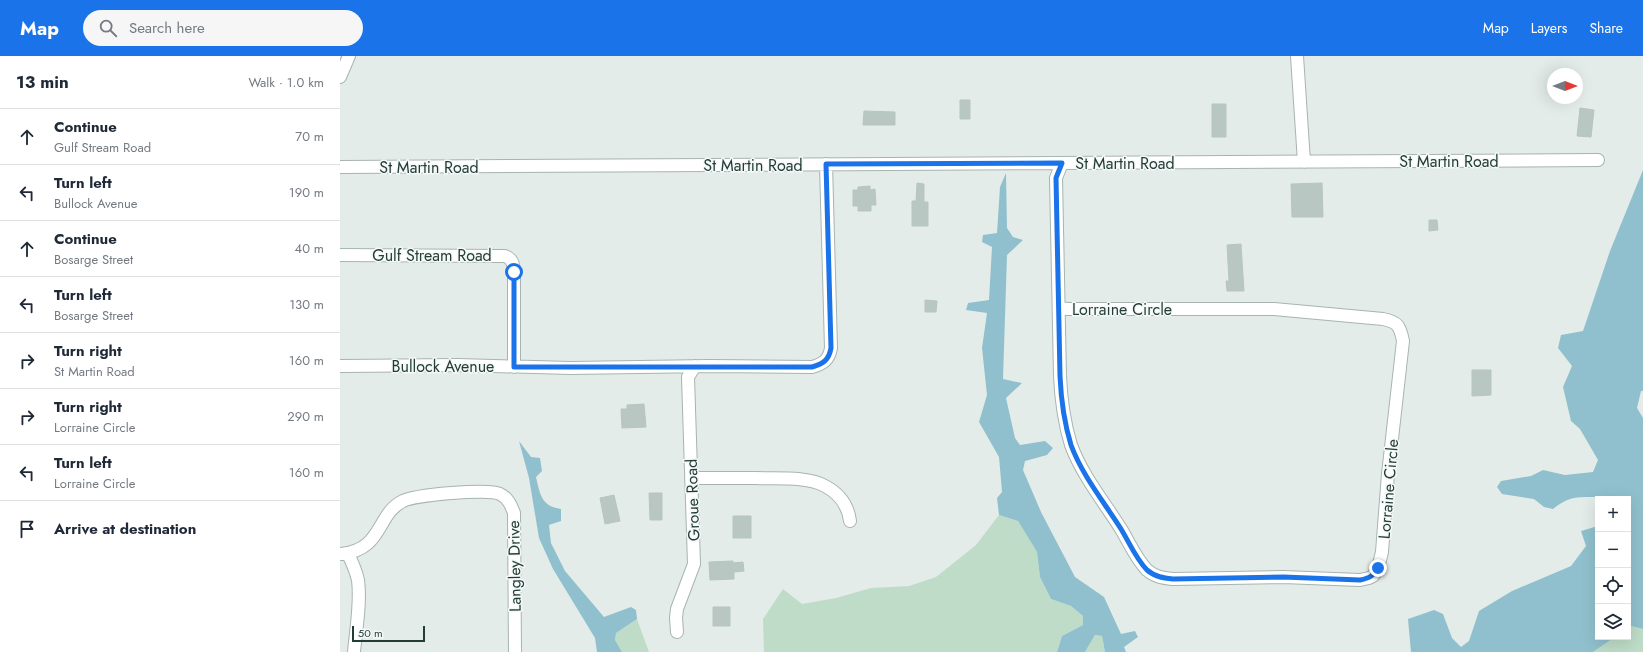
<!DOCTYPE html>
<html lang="en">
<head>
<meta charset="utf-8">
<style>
  body { margin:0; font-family:Jost,sans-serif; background:#f6f6f7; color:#1f2937 }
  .controls { position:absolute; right:12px; bottom:12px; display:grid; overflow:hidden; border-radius:0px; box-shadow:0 4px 16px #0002 }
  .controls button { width:36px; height:36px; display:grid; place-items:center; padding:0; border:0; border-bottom:1px solid #e0e1e3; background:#fff; color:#1f2937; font:20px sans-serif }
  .compass { position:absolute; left:1207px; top:12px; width:36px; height:36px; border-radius:50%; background:#fff; box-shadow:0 4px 16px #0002; rotate:90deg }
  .scale { position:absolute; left:12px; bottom:10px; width:73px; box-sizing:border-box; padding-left:4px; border:2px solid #243c38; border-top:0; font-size:11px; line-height:14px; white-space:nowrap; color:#243c38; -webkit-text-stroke:3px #f4f9f7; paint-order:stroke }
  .stop { position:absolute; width:12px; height:12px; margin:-9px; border:3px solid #1a73e8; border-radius:50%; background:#fff }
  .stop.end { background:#1a73e8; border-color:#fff; box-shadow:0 1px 4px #0008 }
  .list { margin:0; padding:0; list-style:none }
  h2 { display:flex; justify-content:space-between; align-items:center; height:52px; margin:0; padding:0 16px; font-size:17px }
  h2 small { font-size:13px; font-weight:400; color:#747a83 }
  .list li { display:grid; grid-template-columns:26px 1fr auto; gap:12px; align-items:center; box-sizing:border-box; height:56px; padding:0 16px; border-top:1px solid #e0e1e3 }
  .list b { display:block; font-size:15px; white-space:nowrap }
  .list p { margin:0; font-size:13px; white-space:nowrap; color:#747a83 }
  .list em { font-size:13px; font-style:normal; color:#747a83 }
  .icon { flex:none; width:22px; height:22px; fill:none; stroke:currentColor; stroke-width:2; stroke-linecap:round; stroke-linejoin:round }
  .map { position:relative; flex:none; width:1303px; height:596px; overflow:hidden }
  header { display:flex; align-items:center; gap:24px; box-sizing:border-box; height:56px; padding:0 20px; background:#1a73e8; color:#fff }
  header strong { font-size:19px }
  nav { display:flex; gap:22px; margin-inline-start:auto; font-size:14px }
  .search { width:280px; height:36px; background:#f6f6f7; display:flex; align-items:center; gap:10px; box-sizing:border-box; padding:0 14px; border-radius:22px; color:#747a83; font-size:15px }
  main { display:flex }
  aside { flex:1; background:#fff }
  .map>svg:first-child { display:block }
  .green { fill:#bedcc8 }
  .water { fill:#90c0cd }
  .building { fill:#b9c7c2; stroke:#b7c5c0 }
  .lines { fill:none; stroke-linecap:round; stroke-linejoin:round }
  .minor-casing { stroke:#a7b4b0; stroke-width:14 }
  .minor { stroke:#fff; stroke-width:12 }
  .route { stroke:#1a73e8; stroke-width:5 }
  .labels { text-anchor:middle; stroke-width:3; stroke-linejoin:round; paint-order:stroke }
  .street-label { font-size:16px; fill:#243c38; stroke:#f4f9f7 }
</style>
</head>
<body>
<header>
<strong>Map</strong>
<div class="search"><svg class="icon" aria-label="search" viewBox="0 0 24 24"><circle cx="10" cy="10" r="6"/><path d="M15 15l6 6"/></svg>Search here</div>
<nav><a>Map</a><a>Layers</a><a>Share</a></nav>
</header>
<main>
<aside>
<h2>13 min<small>Walk · 1.0 km</small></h2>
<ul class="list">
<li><svg class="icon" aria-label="ahead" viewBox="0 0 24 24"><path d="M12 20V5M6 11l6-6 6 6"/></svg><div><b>Continue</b><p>Gulf Stream Road</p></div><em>70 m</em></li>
<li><svg class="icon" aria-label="left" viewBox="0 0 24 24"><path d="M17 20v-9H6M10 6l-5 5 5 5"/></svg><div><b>Turn left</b><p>Bullock Avenue</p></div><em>190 m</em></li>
<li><svg class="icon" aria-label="ahead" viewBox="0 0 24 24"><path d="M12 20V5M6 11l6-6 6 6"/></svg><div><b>Continue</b><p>Bosarge Street</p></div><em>40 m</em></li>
<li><svg class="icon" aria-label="left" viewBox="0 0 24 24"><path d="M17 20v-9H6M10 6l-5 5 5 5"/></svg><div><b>Turn left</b><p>Bosarge Street</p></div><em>130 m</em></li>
<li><svg class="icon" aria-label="right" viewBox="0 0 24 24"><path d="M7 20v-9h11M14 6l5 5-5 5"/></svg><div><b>Turn right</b><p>St Martin Road</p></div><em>160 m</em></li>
<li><svg class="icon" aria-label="right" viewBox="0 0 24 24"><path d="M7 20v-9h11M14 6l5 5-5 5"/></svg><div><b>Turn right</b><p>Lorraine Circle</p></div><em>290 m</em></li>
<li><svg class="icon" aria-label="left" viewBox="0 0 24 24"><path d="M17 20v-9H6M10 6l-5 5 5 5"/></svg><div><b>Turn left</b><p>Lorraine Circle</p></div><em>160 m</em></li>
<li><svg class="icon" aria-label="arrive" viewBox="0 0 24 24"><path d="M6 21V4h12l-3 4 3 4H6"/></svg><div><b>Arrive at destination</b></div></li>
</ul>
</aside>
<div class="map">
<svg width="1303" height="596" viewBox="0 0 1303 596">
  <rect width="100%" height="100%" fill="#e4ece9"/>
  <!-- green -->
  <path class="green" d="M659,459l19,6 19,31 3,25 11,22 20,7 12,10v9l-21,11 -5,16h-293l-1,-33 20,-30 19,15 34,-6 35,-10 38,-2 27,-9 40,-32z
    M297,563l12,33h-27l-7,-12 1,-7z
    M1291,570l12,3v23h-50l22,-15h13v-9z
    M755,579l7,1 3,16h-20z"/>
  <!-- water -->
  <path class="water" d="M1303,114v221h-2l-4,17 6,10v211l-12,-3 -3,2v-129h-29l-2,-2c-20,0 -28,-1 -44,12l-9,-2 -10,-8 -32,-5 -5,-7 4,-6 30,-5 12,-6 22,5 28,-3 5,-12 -18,-31 -9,-8 -8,-34 9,-21 -14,-18 3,-13 22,-4 27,-80z
    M666,117l1,55 6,9 10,3 -16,15 -4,124 19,4 -16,15 9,40 5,7 25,-4 8,7 -6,7 -22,6 -2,9 18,42 34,65 29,20 17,37 14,-3 3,6 -14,10 2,5h-21l-3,-16 -7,-1 -10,17h-28l5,-16 21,-11v-9l-12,-10 -20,-7 -11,-22 -3,-25 -19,-31 -19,-6 -2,-17 5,-6 -3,-35 -20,-35 8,-27 -5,-47 5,-35 -21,-3 2,-7 21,-3 3,-53 -10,-5 1,-7 14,-2 3,-46z
    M179,385l12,16 9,1 2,13 -6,6c4,17 5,29 25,32v12l-12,4 2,18 14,28 39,46 27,-10 5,3 1,9 -21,14 -1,7 7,12h-25l-2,-14 -42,-69 -14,-31 -10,-60z
    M1258,470v111h17l-22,15h-182l-3,-33 26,-9 9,4 9,24 9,9 8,-6 10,-30 33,-20 59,-25 15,-20 -5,-15z"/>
  <!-- building -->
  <path class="building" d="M620,44h10v19h-10z
    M872,48h14v33h-14z
    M1240,52l14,2 -3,27 -14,-1z
    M524,55l31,1v13h-32z
    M577,127l7,1v18h4v24h-16v-25h4z
    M982,127l1,34h-31l-1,-33z
    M530,130v4l5,-1 1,16h-5v6h-13v-5h-5v-16h5v-3z
    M1089,164h8l1,10 -9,1z
    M901,188l3,47h-17l-1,-10h3l-2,-36z
    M585,244l12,1 -1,11h-11z
    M1132,314h19v25l-19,1z
    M304,348l2,23 -24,1 -1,-19h6v-4z
    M309,437h13v27h-12z
    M274,439l6,26 -15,3 -5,-26z
    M393,460h18v22h-18z
    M393,505v2l10,-1 1,9 -10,1v7l-24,1 -1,-18z
    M373,551h17v19h-17z"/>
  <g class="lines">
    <!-- minor casing -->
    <g class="minor-casing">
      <path id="minor" d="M957,0l7,106
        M0,21l9,-21
        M0,111l1258,-7
        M0,199l165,1c8,3 8,8 9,15v96
        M719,252l9,1h206l109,10c15,3 17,7 20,22l-15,133 -6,78 -4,16 -5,8 -4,2 -9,2 -77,-3 -110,2c-10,-1 -18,-2 -26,-9 -11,-11 -18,-28 -26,-41 -17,-27 -39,-54 -50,-84 -7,-23 -10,-46 -11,-69l-4,-198 6,-15
        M0,310l118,-1 112,3 139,-2 103,1c11,-3 17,-7 19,-19l-5,-184
        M351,422c22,0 43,0 65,0 20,1 51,-2 69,8 15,8 23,19 25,35
        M0,498c44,-4 36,-40 63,-53 11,-6 86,-13 97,-7 8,4 11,11 14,19l1,139
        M8,498c4,8 8,17 10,26 3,23 -2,49 -4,72
        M337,576l-1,-14 1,-9 17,-45 -6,-187 7,-11"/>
    </g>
    <!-- minor -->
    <use href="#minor" class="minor"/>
  </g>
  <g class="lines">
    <!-- route -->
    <path class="route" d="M174,216v95h298c11,-3 17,-7 19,-19l-5,-184 236,-1 -6,15 4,198c1,23 4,46 11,69 11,30 33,57 50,84 8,13 15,30 26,41 8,7 17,8 26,9l110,-2 77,3c10,-2 13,-4 18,-12"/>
  </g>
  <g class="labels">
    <!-- street labels -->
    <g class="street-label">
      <text x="1109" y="111">St Martin Road</text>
      <text x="785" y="113">St Martin Road</text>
      <text x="413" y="115">St Martin Road</text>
      <text x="89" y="117">St Martin Road</text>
      <text x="92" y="205">Gulf Stream Road</text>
      <text x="782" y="259">Lorraine Circle</text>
      <text x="103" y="316">Bullock Avenue</text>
      <text transform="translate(1048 433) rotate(-85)" y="6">Lorraine Circle</text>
      <text transform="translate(352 444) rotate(-92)" y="6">Groue Road</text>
      <text transform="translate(174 510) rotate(-91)" y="6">Langley Drive</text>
    </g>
  </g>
</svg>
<div class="controls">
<button>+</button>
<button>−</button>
<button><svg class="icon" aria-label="locate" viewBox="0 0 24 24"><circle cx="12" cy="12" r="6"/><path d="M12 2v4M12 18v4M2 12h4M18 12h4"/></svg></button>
<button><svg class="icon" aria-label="layers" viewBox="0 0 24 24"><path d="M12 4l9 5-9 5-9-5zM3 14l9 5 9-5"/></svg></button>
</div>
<svg class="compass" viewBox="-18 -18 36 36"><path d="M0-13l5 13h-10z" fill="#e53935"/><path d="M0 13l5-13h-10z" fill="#747a83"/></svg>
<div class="scale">50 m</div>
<div class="stop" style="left:174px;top:216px"></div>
<div class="stop end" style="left:1038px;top:512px"></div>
</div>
</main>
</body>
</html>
